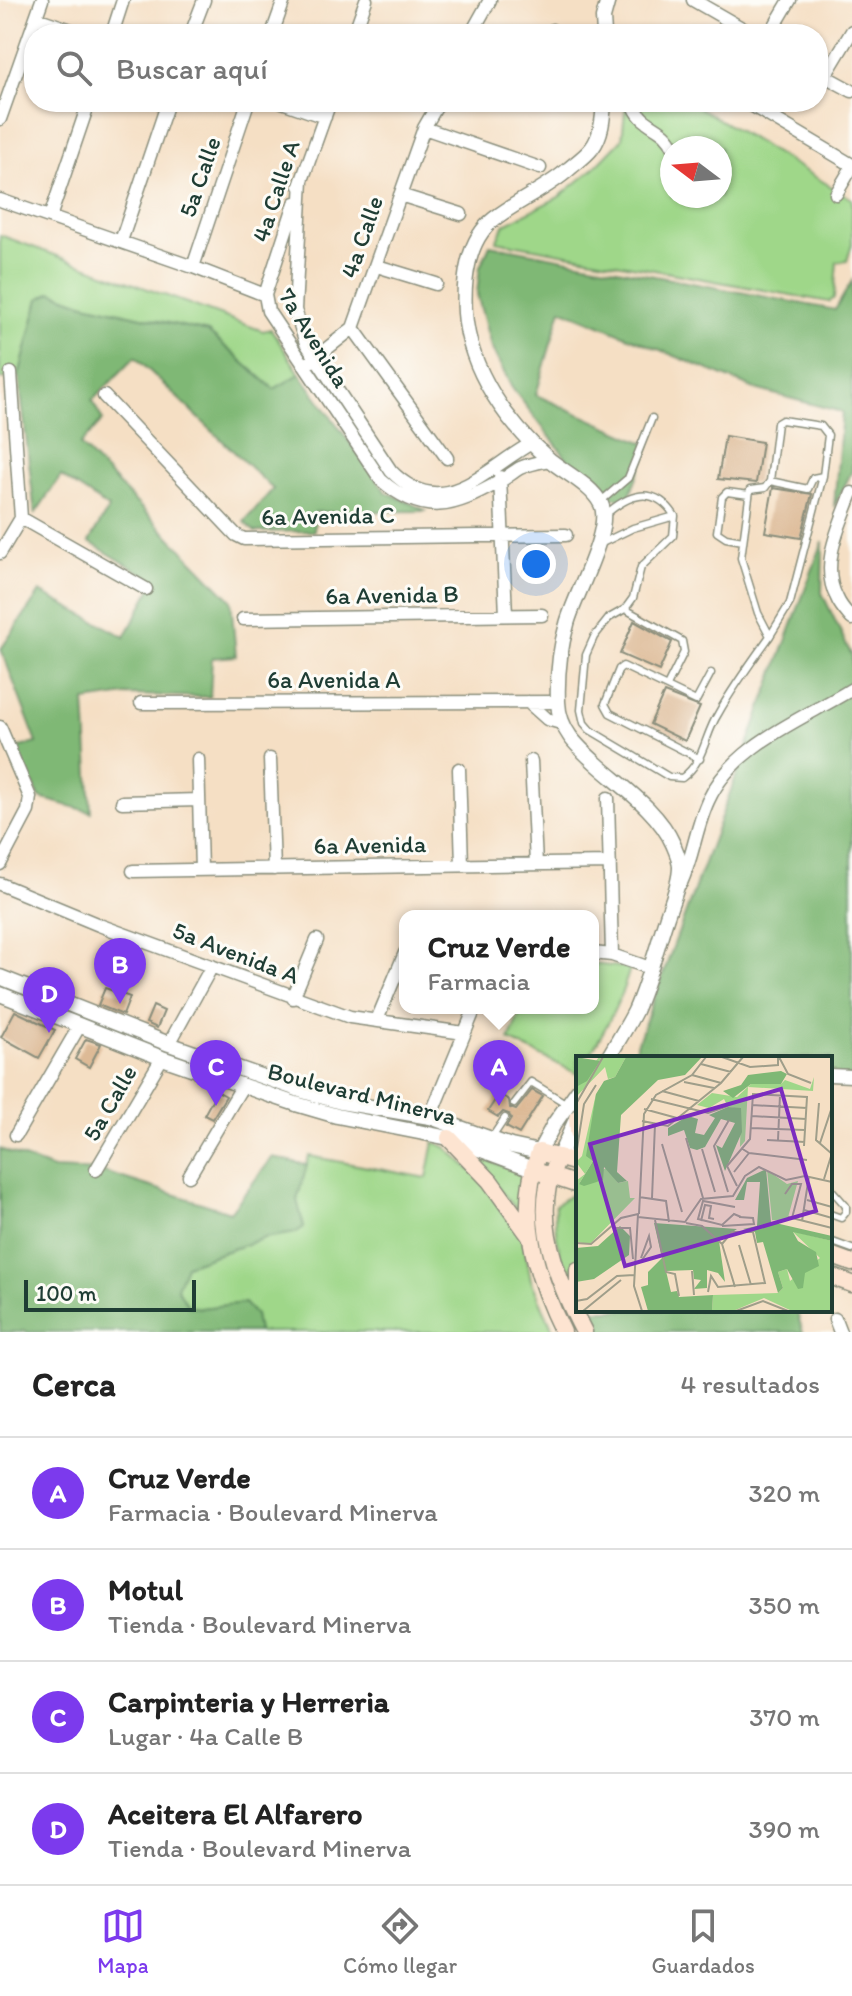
<!DOCTYPE html>
<html lang="es">
<head>
<meta charset="utf-8">
<style>
  body { margin:0; font-family:Itim,sans-serif; background:#f6f6f6; color:#222 }
  .compass { position:absolute; left:660px; top:136px; width:72px; height:72px; border-radius:50%; background:#fff; box-shadow:0 2px 6px #0004; rotate:286deg }
  .scale { position:absolute; left:24px; bottom:20px; width:172px; box-sizing:border-box; padding-left:8px; border:4px solid #1f3d34; border-top:0; font-size:22px; line-height:28px; white-space:nowrap; color:#1f3d34; -webkit-text-stroke:6px #fdfcf7; paint-order:stroke }
  .you { position:absolute; left:536px; top:564px; width:28px; height:28px; margin:-20px; border:6px solid #fff; border-radius:50%; background:#1a73e8; box-shadow:0 0 0 12px #1a73e833 }
  .badge { display:grid; place-items:center; width:52px; height:52px; border-radius:50%; background:#7c3aed; color:#fff; font-size:26px; font-weight:700 }
  .pin { position:absolute; translate:-50% -66px; filter:drop-shadow(0 2px 4px #0008) }
  .pin::after { content:''; position:absolute; top:42px; width:28px; height:24px; background:inherit; clip-path:polygon(0 0,100% 0,50% 100%) }
  .popup { position:absolute; left:399px; top:910px; width:200px; height:104px; box-sizing:border-box; display:grid; place-content:center; border-radius:16px; background:#fff; filter:drop-shadow(0 2px 6px #0005); font-size:26px; white-space:nowrap; color:#767676 }
  .popup b { font-size:30px; color:#222 }
  .popup::after { content:''; position:absolute; left:50%; top:100%; margin-left:-16px; border:16px solid transparent; border-top-color:#fff }
  .list { margin:0; padding:0; list-style:none }
  h2 { display:flex; justify-content:space-between; align-items:center; height:104px; margin:0; padding:0 32px; font-size:34px }
  h2 small { font-size:26px; font-weight:400; color:#767676 }
  .list li { display:grid; grid-template-columns:52px 1fr auto; gap:24px; align-items:center; box-sizing:border-box; height:112px; padding:0 32px; border-top:2px solid #e0e0e0 }
  .list b { display:block; font-size:30px; white-space:nowrap }
  .list p { margin:0; font-size:26px; white-space:nowrap; color:#767676 }
  .list em { font-size:26px; font-style:normal; color:#767676 }
  .icon { flex:none; width:44px; height:44px; fill:none; stroke:currentColor; stroke-width:2; stroke-linecap:round; stroke-linejoin:round }
  .map { position:relative; flex:none; width:852px; height:1332px; overflow:hidden }
  .search { position:absolute; background:#fff; box-shadow:0 2px 6px #0004; left:24px; right:24px; top:24px; height:88px; display:flex; align-items:center; gap:20px; box-sizing:border-box; padding:0 28px; border-radius:32px; color:#767676; font-size:30px }
  .sheet { height:552px; background:#fff }
  nav { display:flex; justify-content:space-around; align-items:center; box-sizing:border-box; height:112px; border-top:2px solid #e0e0e0; background:#fff; font-size:22px; color:#767676 }
  nav a { display:grid; justify-items:center; gap:4px }
  nav .on { color:#7c3aed }
  .map>svg:first-child { display:block }
  .green { fill:#9fd789; stroke:#5f8a5e; stroke-width:2; fill-rule:evenodd }
  .forest { fill:#7fb875; stroke:#4f7a54; stroke-width:2 }
  .building { fill:#ddba96 }
  .lines { fill:none; stroke-linecap:round; stroke-linejoin:round }
  .service-casing { stroke:#8a8e7c; stroke-width:9 }
  .minor-casing { stroke:#8a8e7c; stroke-width:15 }
  .tertiary-casing { stroke:#8a8e7c; stroke-width:17 }
  .secondary-casing { stroke:#8a8e7c; stroke-width:19 }
  .service { stroke:#fff; stroke-width:6 }
  .minor { stroke:#fff; stroke-width:12 }
  .tertiary { stroke:#fff; stroke-width:14 }
  .secondary { stroke:#fde4d1; stroke-width:16 }
  .labels { text-anchor:middle; stroke-width:6; stroke-linejoin:round; paint-order:stroke }
  .street-label { font-size:24px; fill:#1f3d34; stroke:#fdfcf7 }
  .inset-road { fill:none; stroke:#9f9e8a; stroke-width:2 }
  .view { fill:#7b2cbf; fill-opacity:0.15; stroke:#7b2cbf; stroke-width:4 }
  .inset-edge { fill:none; stroke:#1f3d34; stroke-width:4 }
</style>
</head>
<body>
<div class="map">
<svg width="852" height="1332" viewBox="0 0 852 1332">
  <rect width="100%" height="100%" fill="#fdfcf7"/>
  <filter id="ink" filterUnits="userSpaceOnUse"><feTurbulence type="fractalNoise" baseFrequency=".0125" numOctaves="2"/><feDisplacementMap in="SourceGraphic" scale="16" xChannelSelector="R" yChannelSelector="G"/><feConvolveMatrix kernelMatrix="1 2 1 2 8 2 1 2 1" color-interpolation-filters="sRGB"/></filter>
  <filter id="wash" filterUnits="userSpaceOnUse"><feTurbulence type="fractalNoise" baseFrequency=".006" numOctaves="4" result="noise"/><feDisplacementMap in="SourceGraphic" scale="32" xChannelSelector="R" yChannelSelector="G"/><feGaussianBlur stdDeviation="1.8" result="paint"/><feColorMatrix in="noise" values="0 0 0 0 0 0 0 0 0 0 0 0 0 0 0 0 0 1.4 0 .05"/><feComposite in="paint" operator="in"/></filter>
  <g filter="url(#wash)">
    <rect width="100%" height="100%" fill="#f5dfc4"/>
    <!-- green -->
    <path class="green" d="M626,102h64l162,97v45l-5,17 -10,1 -3,36 -5,4 -333,-61 9,-17 54,-27 34,-28 29,-30zM672,148h48v48h-48z
      M0,235l263,96 8,-2 29,45 -26,15 -66,-57 -123,-28 -33,-12 -13,7 -20,77 -19,3z
      M593,964l37,4c-9,33 -24,61 -42,90h-10v16l-69,-34 13,-32h71z
      M434,1142l12,5 34,32 43,60 8,41 23,52h-296l-3,-17 -11,-12 -43,5 -13,-2 -12,-18 10,-23 78,-27 31,-5 2,-33 12,-44 118,22z
      M467,1152l56,22v43z
      M578,1193v68l-5,36c-10,-31 -20,-60 -18,-92l17,-11z"/>
    <!-- forest -->
    <path class="forest" d="M490,245l345,65 17,-29v190l-18,36 8,-95 -87,-23 -194,-80 -25,86 113,50 -21,55 -18,-3 -30,-22 -68,-87 -21,-41 -14,-53 3,-27z
      M52,292l33,12 123,28 66,57 26,-15 86,118 41,19 -112,1 -1,19 -59,1 -11,-10 29,-33 -138,-132 -43,44 11,19 -23,25 151,155 5,56 -24,2 -2,39 -84,-2 -41,6 6,111 -51,-14 -25,-50 22,-5 -36,-94 39,-57 85,45 30,-56 -66,-39 20,-34 -48,-32 -26,38 -16,-138 20,-77z
      M823,541l-1,52 30,63v421l-22,-1v-18h-198z
      M0,1149l53,20 48,2 129,41 43,-55 34,8 -10,35 7,27 -9,6 -31,5 -78,27 -9,23 11,18 13,2 43,-5 11,12 3,17h-231l-2,-2 -4,2h-21z
      M591,1310h205l7,22h-203z"/>
    <g id="blocks">
      <!-- building -->
      <path class="building" d="M725,436l37,6 -6,41 -38,-4z
        M773,488l39,6 -11,44 -36,-6z
        M634,621l38,21 -13,29 -39,-17z
        M664,693l36,14 -15,34 -35,-17z
        M105,988l25,9 -7,18 -25,-10z
        M153,1006l11,5 -7,17 -11,-5z
        M15,1011l40,19 -16,28 -38,-21z
        M86,1039l15,5 -12,23 -14,-8z
        M532,1090l11,6 -24,38 -13,-7 5,-8 -2,-5 -6,-2 -5,5 -10,-6 11,-17 10,6 1,8 6,2z
        M217,1091l9,5 -14,23 -8,-4z"/>
    </g>
  </g>
  <g filter="url(#ink)">
    <use href="#blocks" fill-opacity="0" stroke="#8a8e7c" stroke-width="2"/>
    <g class="lines">
      <!-- service casing -->
      <g class="service-casing">
        <path id="service" d="M770,481l38,8 5,-11 10,-2
          M600,502l28,-24 24,-60
          M604,516c24,-22 50,-32 71,0l-2,20 -32,31 -8,31 -8,11 -16,9 -15,19 -8,18 -5,55 3,13 6,7 79,47 13,1c23,-17 22,-42 36,-64 15,-27 34,-53 52,-78l-12,-23 -17,-55 9,-68 15,-2 5,-7 7,-58 5,-3 39,6 7,9 -5,41 -33,127 -20,33
          M743,541l-17,-3 -9,-6 5,-35 5,-5 22,3
          M600,544l33,-16 42,-12
          M625,609l57,32 2,11 -17,34
          M700,759l-90,-46 -5,-9 14,-35 4,-3 73,35 15,-28
          M514,1104l17,-22 36,22
          M491,1139l14,-21
          M830,1188l16,18v6l-5,6 -11,-4
          M830,1241l22,8"/>
      </g>
      <!-- minor casing -->
      <g class="minor-casing">
        <path id="minor" d="M693,0l59,34
          M36,18l47,16
          M112,34l11,-34
          M191,34l13,-34
          M272,34l12,-34
          M354,34l12,-34
          M471,34l19,-34
          M550,34l2,-4
          M770,34l20,-34
          M821,74l31,17
          M825,76l27,-45
          M282,102l43,15
          M570,102l10,3
          M633,102c8,27 31,21 41,46
          M746,102l106,63
          M0,119l42,-119
          M424,128l116,40
          M302,180l-7,130 11,33 85,128c52,53 93,-2 141,-28
          M300,186l30,-84
          M836,194l16,-27
          M400,195l61,19
          M0,200l193,67 72,28
          M50,217l39,-115
          M121,241l47,-139
          M377,266l59,18
          M193,267l55,-165
          M265,295l3,16 113,169c43,38 73,27 118,2 7,-4 14,-10 21,-14 9,-4 20,-6 30,-8
          M265,295l30,-92
          M353,328l94,130
          M310,362l43,-34 71,-200 15,-26
          M104,396l132,139 8,4 322,-4
          M500,477l6,138
          M852,493c-12,32 -33,72 -15,105 3,8 10,15 15,21
          M21,518l125,71
          M0,553l21,-35 -10,-145
          M243,619l299,-4
          M528,702l19,17 14,4
          M141,703l417,-1
          M0,727l30,70 -2,14 -28,53
          M198,759l3,111
          M270,759l4,110
          M531,761l5,103
          M459,769l3,96
          M608,798l4,157
          M122,802l77,-2
          M133,871l476,-8
          M681,883c12,-26 15,-56 27,-82 26,-57 94,-81 144,-112
          M0,884l99,41 251,92 114,16
          M593,953l19,2 38,13
          M293,998l24,-58
          M377,1020l28,-67
          M169,1044l43,-78
          M830,1075l22,1
          M430,1117l45,-109
          M16,1135l64,-110
          M96,1170l66,-112
          M189,1176l54,-91
          M835,1319l5,13"/>
      </g>
      <!-- tertiary casing -->
      <g class="tertiary-casing">
        <path id="tertiary" d="M604,34l-1,-16 5,-18
          M604,102c-1,15 -2,33 -12,46 -6,8 -15,14 -22,20 -23,21 -52,32 -76,51 -27,21 -31,62 -29,94 4,57 43,112 86,148 15,12 41,25 50,43 12,25 -27,92 -34,120 -7,24 -10,53 -9,78 1,29 20,45 41,64 25,22 60,46 74,78 3,7 7,15 7,23 0,17 -9,36 -14,52 -10,31 -18,62 -31,92 -8,16 -18,31 -27,47
          M0,977l169,67 131,46 41,12 89,15 81,29 28,6 15,-28 24,-34
          M0,994l162,64 134,46 41,12 112,22 84,31
          M559,1157l18,-40"/>
      </g>
      <!-- secondary casing -->
      <g class="secondary-casing">
        <path id="secondary" d="M577,1118l1,14
          M449,1138l41,43 39,54
          M559,1157c-4,9 -9,19 -11,29 -10,49 14,104 36,146
          M542,1173l36,12
          M830,1255l22,8
          M578,1270v18
          M830,1276l22,8
          M563,1332c-28,-57 -47,-119 -24,-180l39,11"/>
      </g>
      <!-- service -->
      <use href="#service" class="service"/>
      <!-- minor -->
      <use href="#minor" class="minor"/>
      <!-- tertiary -->
      <use href="#tertiary" class="tertiary"/>
      <!-- secondary -->
      <use href="#secondary" class="secondary"/>
    </g>
  </g>
  <g class="labels">
    <!-- street labels -->
    <g class="street-label">
      <text transform="translate(200 177) rotate(-71)" y="8">5a Calle</text>
      <text transform="translate(276 191) rotate(-72)" y="8">4a Calle A</text>
      <text transform="translate(362 237) rotate(-71)" y="8">4a Calle</text>
      <text transform="translate(314 338) rotate(58)" y="8">7a Avenida</text>
      <text transform="translate(328 516) rotate(-1)" y="8">6a Avenida C</text>
      <text transform="translate(392 595) rotate(-1)" y="8">6a Avenida B</text>
      <text x="334" y="688">6a Avenida A</text>
      <text transform="translate(370 845) rotate(-1)" y="8">6a Avenida</text>
      <text transform="translate(236 953) rotate(21)" y="8">5a Avenida A</text>
      <text transform="translate(362 1094) rotate(14)" y="8">Boulevard Minerva</text>
      <text transform="translate(110 1103) rotate(-60)" y="8">5a Calle</text>
    </g>
  </g>
  <!-- overview -->
  <g transform="translate(576 1056)">
    <rect width="256" height="256" fill="#f5dfc4"/>
    <path d="M23,1h27l-11,20 -7,2 -3,-12 -29,30v-10zM238,21l-1,14 -65,-4 -3,54 -5,6 1,-38 -13,-2 -4,-8 -15,9 -12,-3 15,-12 25,4 14,-13h30l4,-4 25,9zM20,38l-3,67 -14,23 21,-3 2,-11 5,-2 11,15 10,-2 2,17h5l-45,46 -14,-2v-61l9,-7 -9,-12 6,-6zM191,114l20,14 11,-3 -11,40 -15,-1zM216,175l40,10v70h-40l-28,-13 -31,13h-21l1,-16 65,-2 5,-5 -5,-16 9,-3 3,12 30,-23z" fill="#9fd789"/>
    <path d="M0,1l24,4 -13,20 -11,6zM50,1h76l-17,18 -27,5 -37,35 -4,57 10,9 -9,2 -14,-16 -1,13 -19,6 -5,-2 14,-23 -7,-5 10,-62 8,-13 11,-4zM205,15l6,3 -6,10h-30l-18,14 -10,-7 18,-6 7,-10zM152,51l13,1 1,24 -17,39 -9,-26 6,3 13,-25 -14,-4 -16,28 -8,3 -7,-2 -6,-18 -16,6v-8l20,-12 10,3 -3,14 9,2 11,-17 -6,-3zM190,113l5,53 61,14v5l-39,-9 5,9 18,11 3,14 -14,7 -2,15 -5,1 -11,-20 -9,3 5,16 -5,5 -15,-51 -6,1 -2,-11 -12,-3 14,-3 3,-44h-13l-3,18h-9l12,-22zM78,167l83,6 -18,12 6,41 -7,-9 -11,-3v18l-13,1 7,-9 -7,-1 -1,-9 -27,1 5,21 6,-1 2,6 34,-2 -1,16h-64l-7,-24 7,-2v-13l14,-14zM44,170l10,10 -1,19 -35,24 -18,3v-34l22,-2z" fill="#7fb875"/>
    <path class="inset-road" d="M146,1l28,10 28,-2v-8M203,1l9,17 23,9M125,8l30,8M116,19l29,8M108,26l30,6M86,35l37,10M75,43l57,14 20,-7M243,47l-3,37 16,14M0,48l27,-47M176,49l55,3M68,53l33,9M176,60l54,3M66,65l26,5 53,-43 22,-26M175,72l54,2M110,82l17,60M191,84l38,2M202,84l2,-45M244,87l12,-36M86,88l20,68M165,92l8,5 58,7M126,93l13,43M0,99l8,-51 12,-19M158,116l15,-19M248,123l8,-26M161,130l-10,-20 23,-27 3,-45 54,3 -3,49M152,136l-14,-46 15,-26M209,138l7,-10h9l-9,34M63,141l27,4 3,21M76,142l3,-74M231,144l25,7M159,151l-32,-6 -5,18 24,6 12,-11 7,3M228,154l28,8M63,158l5,-100 12,-19 36,-20 14,-18M62,161l47,5 16,-23 32,-3 12,-20 14,-9 27,13 19,-4 27,6M212,161l44,11M79,164l11,52 9,2 4,22M125,165l4,-16 6,1 -2,12 5,1M226,165l7,-45M110,167l16,3 20,18M146,170l32,-2 -1,-6 -14,-1M40,172h14l3,31M0,187l15,1 30,-26 17,-4 -4,72 8,25M146,188l13,43M163,189l12,40M65,202l8,-22 2,11 -9,13M116,215l2,24M132,236l3,-16 7,11 47,-4 -12,-51h-21l-10,12M0,245l11,-2 30,-23 17,-1M7,255l38,-31M160,255l27,-10 25,10"/>
    <path class="view" d="M205,33l35,122 -191,55 -35,-122z"/>
    <rect width="256" height="256" class="inset-edge"/>
  </g>
</svg>
<svg class="compass" viewBox="-18 -18 36 36"><path d="M0-13l5 13h-10z" fill="#e53935"/><path d="M0 13l5-13h-10z" fill="#767676"/></svg>
<div class="scale">100 m</div>
<div class="you"></div>
<div class="pin badge" style="left:499px;top:1106px">A</div>
<div class="popup"><b>Cruz Verde</b>Farmacia</div>
<div class="pin badge" style="left:120px;top:1004px">B</div>
<div class="pin badge" style="left:216px;top:1106px">C</div>
<div class="pin badge" style="left:49px;top:1033px">D</div>
<div class="search"><svg class="icon" aria-label="search" viewBox="0 0 24 24"><circle cx="10" cy="10" r="6"/><path d="M15 15l6 6"/></svg>Buscar aquí</div>
</div>
<section class="sheet">
<h2>Cerca<small>4 resultados</small></h2>
<ul class="list">
<li><span class="badge">A</span><div><b>Cruz Verde</b><p>Farmacia · Boulevard Minerva</p></div><em>320 m</em></li>
<li><span class="badge">B</span><div><b>Motul</b><p>Tienda · Boulevard Minerva</p></div><em>350 m</em></li>
<li><span class="badge">C</span><div><b>Carpinteria y Herreria</b><p>Lugar · 4a Calle B</p></div><em>370 m</em></li>
<li><span class="badge">D</span><div><b>Aceitera El Alfarero</b><p>Tienda · Boulevard Minerva</p></div><em>390 m</em></li>
</ul>
</section>
<nav>
<a class="on"><svg class="icon" aria-label="map" viewBox="0 0 24 24"><path d="M3 6l6-2 6 2 6-2v14l-6 2-6-2-6 2zM9 4v14M15 6v14"/></svg>Mapa</a>
<a><svg class="icon" aria-label="directions" viewBox="0 0 24 24"><path d="M12 3l9 9-9 9-9-9zM9 14v-3h6M13 9l2 2-2 2"/></svg>Cómo llegar</a>
<a><svg class="icon" aria-label="saved" viewBox="0 0 24 24"><path d="M7 4h10v16l-5-4-5 4z"/></svg>Guardados</a>
</nav>
</body>
</html>
